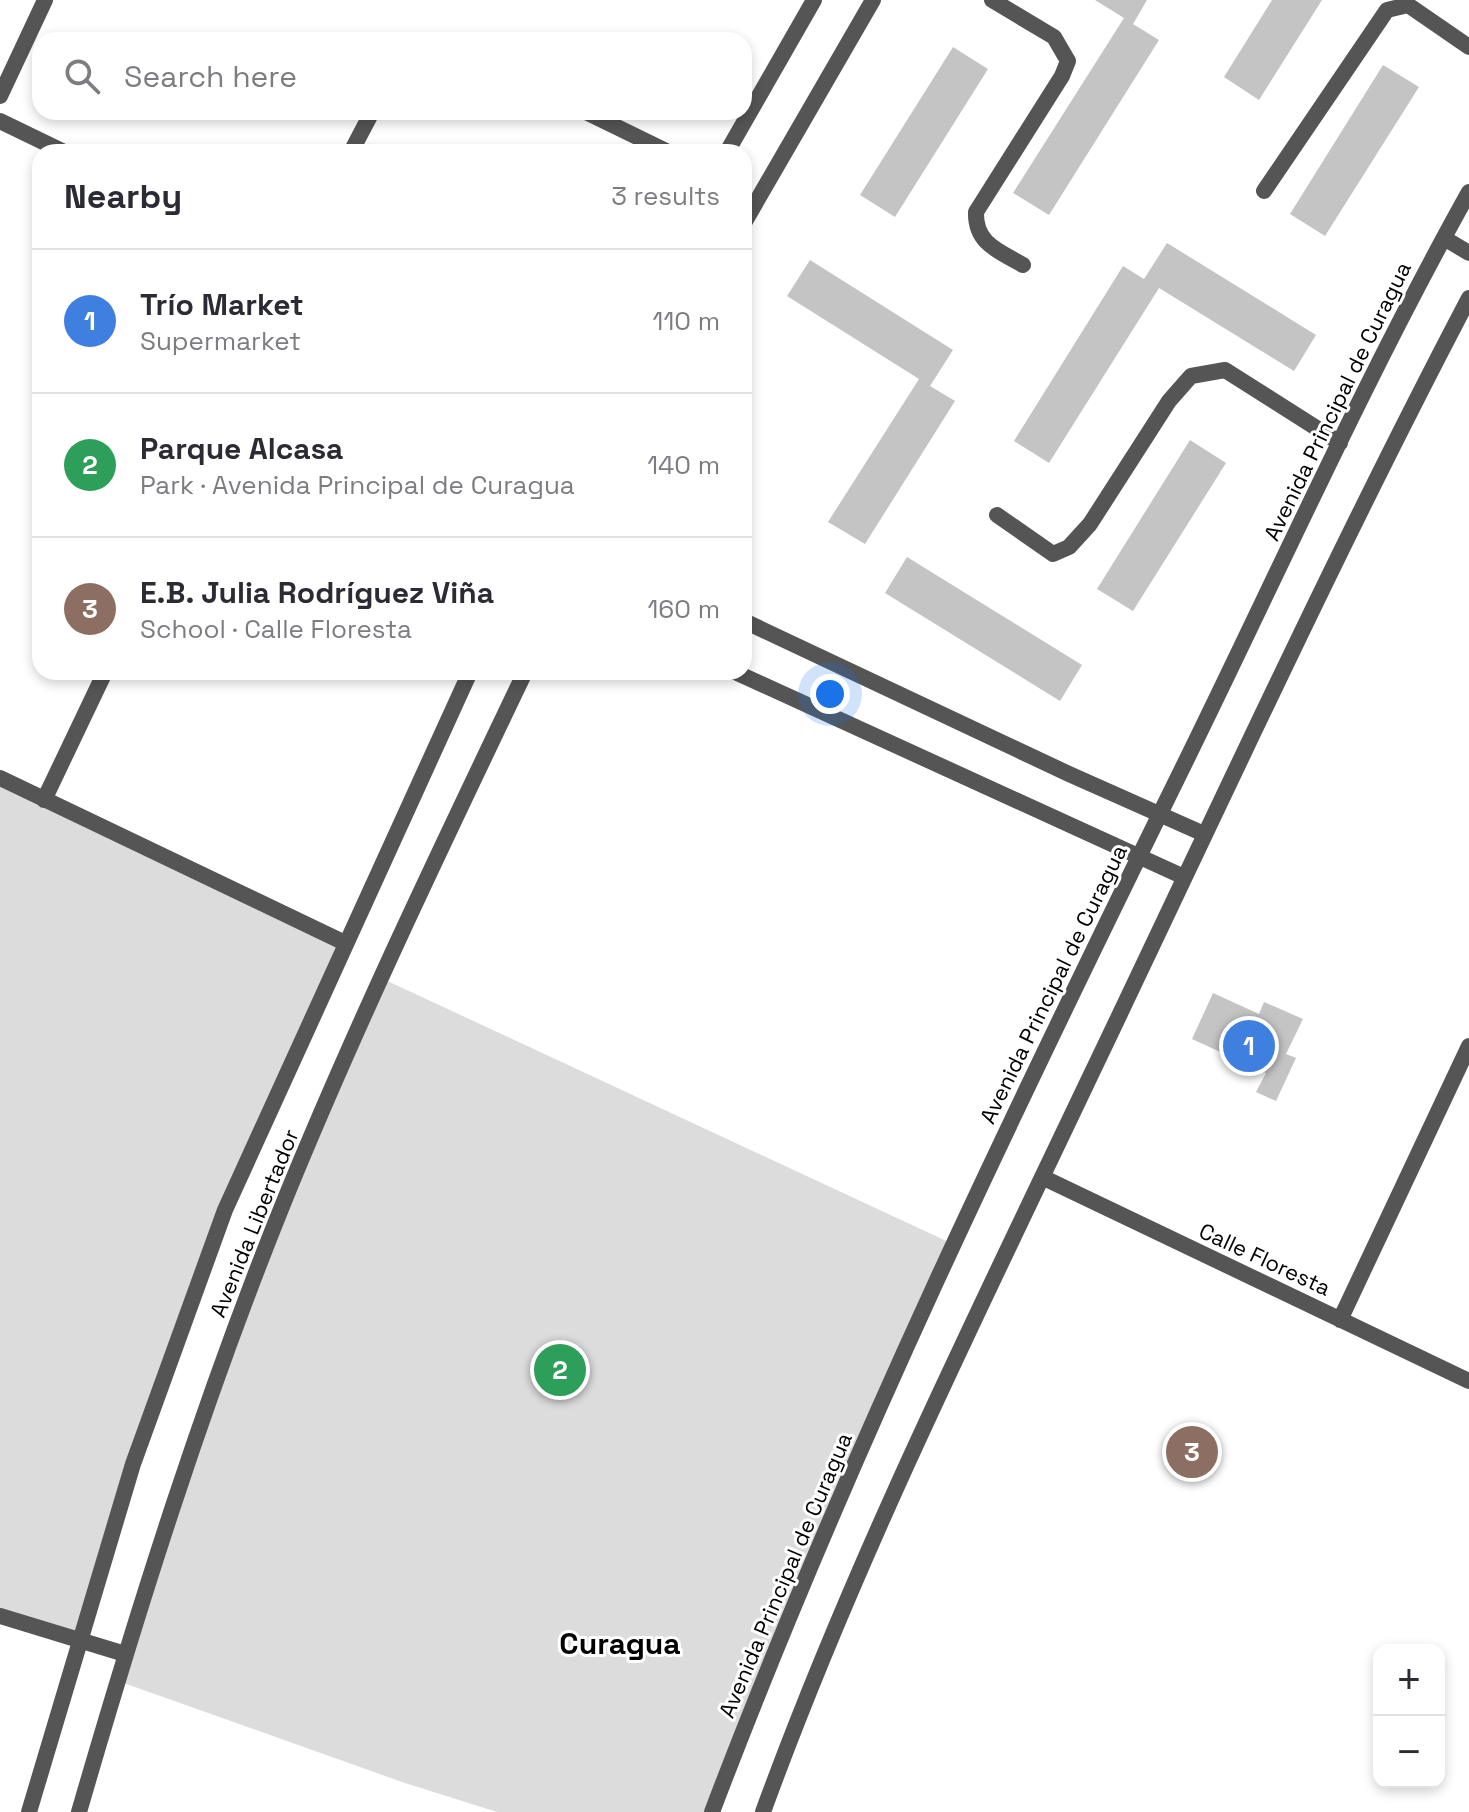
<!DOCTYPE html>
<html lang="en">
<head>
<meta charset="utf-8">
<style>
  body { margin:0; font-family:"Space Grotesk",sans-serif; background:#f7f7f7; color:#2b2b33 }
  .controls { position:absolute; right:24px; bottom:24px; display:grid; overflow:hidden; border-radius:16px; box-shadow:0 4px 12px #0003 }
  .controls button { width:72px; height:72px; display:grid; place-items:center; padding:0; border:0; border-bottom:2px solid #e1e1e2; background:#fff; color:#2b2b33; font:40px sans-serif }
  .you { position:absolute; left:830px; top:694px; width:28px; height:28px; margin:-20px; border:6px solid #fff; border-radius:50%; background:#1a73e8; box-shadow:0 0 0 12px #1a73e833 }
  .badge { display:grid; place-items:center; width:52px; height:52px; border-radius:50%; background:#000; color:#fff; font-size:26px; font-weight:700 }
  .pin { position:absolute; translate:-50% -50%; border:4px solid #fff; box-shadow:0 2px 8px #0006 }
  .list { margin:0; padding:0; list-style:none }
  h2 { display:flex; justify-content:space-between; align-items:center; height:104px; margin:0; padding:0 32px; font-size:34px }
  h2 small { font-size:26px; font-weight:400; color:#7c7c81 }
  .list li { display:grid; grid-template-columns:52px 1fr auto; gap:24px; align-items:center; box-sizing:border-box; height:144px; padding:0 32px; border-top:2px solid #e1e1e2 }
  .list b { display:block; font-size:30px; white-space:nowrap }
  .list p { margin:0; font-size:26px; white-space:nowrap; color:#7c7c81 }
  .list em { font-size:26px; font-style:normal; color:#7c7c81 }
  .icon { flex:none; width:44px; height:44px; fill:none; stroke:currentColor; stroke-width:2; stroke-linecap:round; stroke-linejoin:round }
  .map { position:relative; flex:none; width:1469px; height:1812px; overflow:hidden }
  .search { position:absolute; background:#fff; box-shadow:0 4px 12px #0003; left:32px; top:32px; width:720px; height:88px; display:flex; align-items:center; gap:20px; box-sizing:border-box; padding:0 28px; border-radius:24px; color:#7c7c81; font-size:30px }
  .panel { position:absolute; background:#fff; box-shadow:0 4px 12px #0003; left:32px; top:144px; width:720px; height:536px; border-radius:24px }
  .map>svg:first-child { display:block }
  .green { fill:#dcdcdc }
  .building { fill:#c4c4c4 }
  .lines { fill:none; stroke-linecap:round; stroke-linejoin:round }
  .minor { stroke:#555; stroke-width:16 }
  .labels { text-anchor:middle; stroke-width:6; stroke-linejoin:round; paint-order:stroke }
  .street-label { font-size:22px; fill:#000; stroke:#fff }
  .district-label { font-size:30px; font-weight:bold; fill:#000; stroke:#fff }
</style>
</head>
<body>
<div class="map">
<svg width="1469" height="1812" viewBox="0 0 1469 1812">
  <rect width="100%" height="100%" fill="#fff"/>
  <!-- green -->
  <path class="green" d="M0,778l345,165 -120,267 -145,430 -80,-24z
    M381,978l574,267 -243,567h-215l-92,-29 -287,-102 116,-349z"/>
  <!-- building -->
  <path class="building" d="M1095,0h52l-14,24 26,16 -110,175 -36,-22 111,-175z
    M1272,0h50l-63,100 -35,-23z
    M953,47l35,22 -93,148 -35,-22z
    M1383,65l36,22 -94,149 -35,-22z
    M1167,243l149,92 -22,36 -135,-83 -110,175 -35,-22 109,-175 21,13z
    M810,260l143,90 -23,36 25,15 -90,143 -37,-22 91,-143 -132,-83z
    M1190,440l36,23 -93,148 -36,-22z
    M907,557l175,108 -22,36 -175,-108z
    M1213,993l46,21 5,-12 39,17 -17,35 10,4 -20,43 -20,-9 10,-19 -74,-34z"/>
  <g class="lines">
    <!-- minor -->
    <path class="minor" d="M992,0l62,37 14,24 -6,15 -86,136c-1,32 23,39 47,53
      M0,96l45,-96
      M586,112l82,40
      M0,121l64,31
      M351,152l21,-40
      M727,152l87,-152
      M1264,191l123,-181 21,-5 61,42
      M744,223l129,-223
      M1444,238l25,15
      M997,515l56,39 16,-7 21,-23 79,-123 22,-25 34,-6 115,73
      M744,621l325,153 135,60
      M735,672l449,205
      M0,778l345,165
      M44,800l61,-128
      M1042,1177l427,204
      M1340,1320l129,-274
      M0,1616l125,38
      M29,1812l104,-348 92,-254 245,-538
      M79,1812c60,-207 125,-413 206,-613 73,-179 157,-353 240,-527
      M712,1812c135,-356 301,-699 469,-1041 95,-193 183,-391 288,-579
      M763,1812c91,-250 210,-489 324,-729 126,-263 246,-526 382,-785"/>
  </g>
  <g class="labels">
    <!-- street labels -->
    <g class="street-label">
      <text transform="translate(1337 401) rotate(-64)" y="8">Avenida Principal de Curagua</text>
      <text transform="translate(1053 984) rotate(-64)" y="8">Avenida Principal de Curagua</text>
      <text transform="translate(254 1223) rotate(-68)" y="8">Avenida Libertador</text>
      <text transform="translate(1265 1259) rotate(25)" y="8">Calle Floresta</text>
      <text transform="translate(785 1575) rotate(-67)" y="8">Avenida Principal de Curagua</text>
    </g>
    <!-- district labels -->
    <g class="district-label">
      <text x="620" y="1654">Curagua</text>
    </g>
  </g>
</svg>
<div class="controls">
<button>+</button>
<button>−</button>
</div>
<div class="you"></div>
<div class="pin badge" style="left:1249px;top:1046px;background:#3f7fe0">1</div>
<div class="pin badge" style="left:560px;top:1370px;background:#2e9e5b">2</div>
<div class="pin badge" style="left:1192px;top:1452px;background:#8d6e63">3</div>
<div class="search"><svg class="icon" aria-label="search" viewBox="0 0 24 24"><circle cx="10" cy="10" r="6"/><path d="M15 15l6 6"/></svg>Search here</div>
<section class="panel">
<h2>Nearby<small>3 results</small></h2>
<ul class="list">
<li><span class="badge" style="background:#3f7fe0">1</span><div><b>Trío Market</b><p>Supermarket</p></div><em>110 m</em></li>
<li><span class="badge" style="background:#2e9e5b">2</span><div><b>Parque Alcasa</b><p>Park · Avenida Principal de Curagua</p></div><em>140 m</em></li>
<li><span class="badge" style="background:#8d6e63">3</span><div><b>E.B. Julia Rodríguez Viña</b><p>School · Calle Floresta</p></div><em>160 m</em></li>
</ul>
</section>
</div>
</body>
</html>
